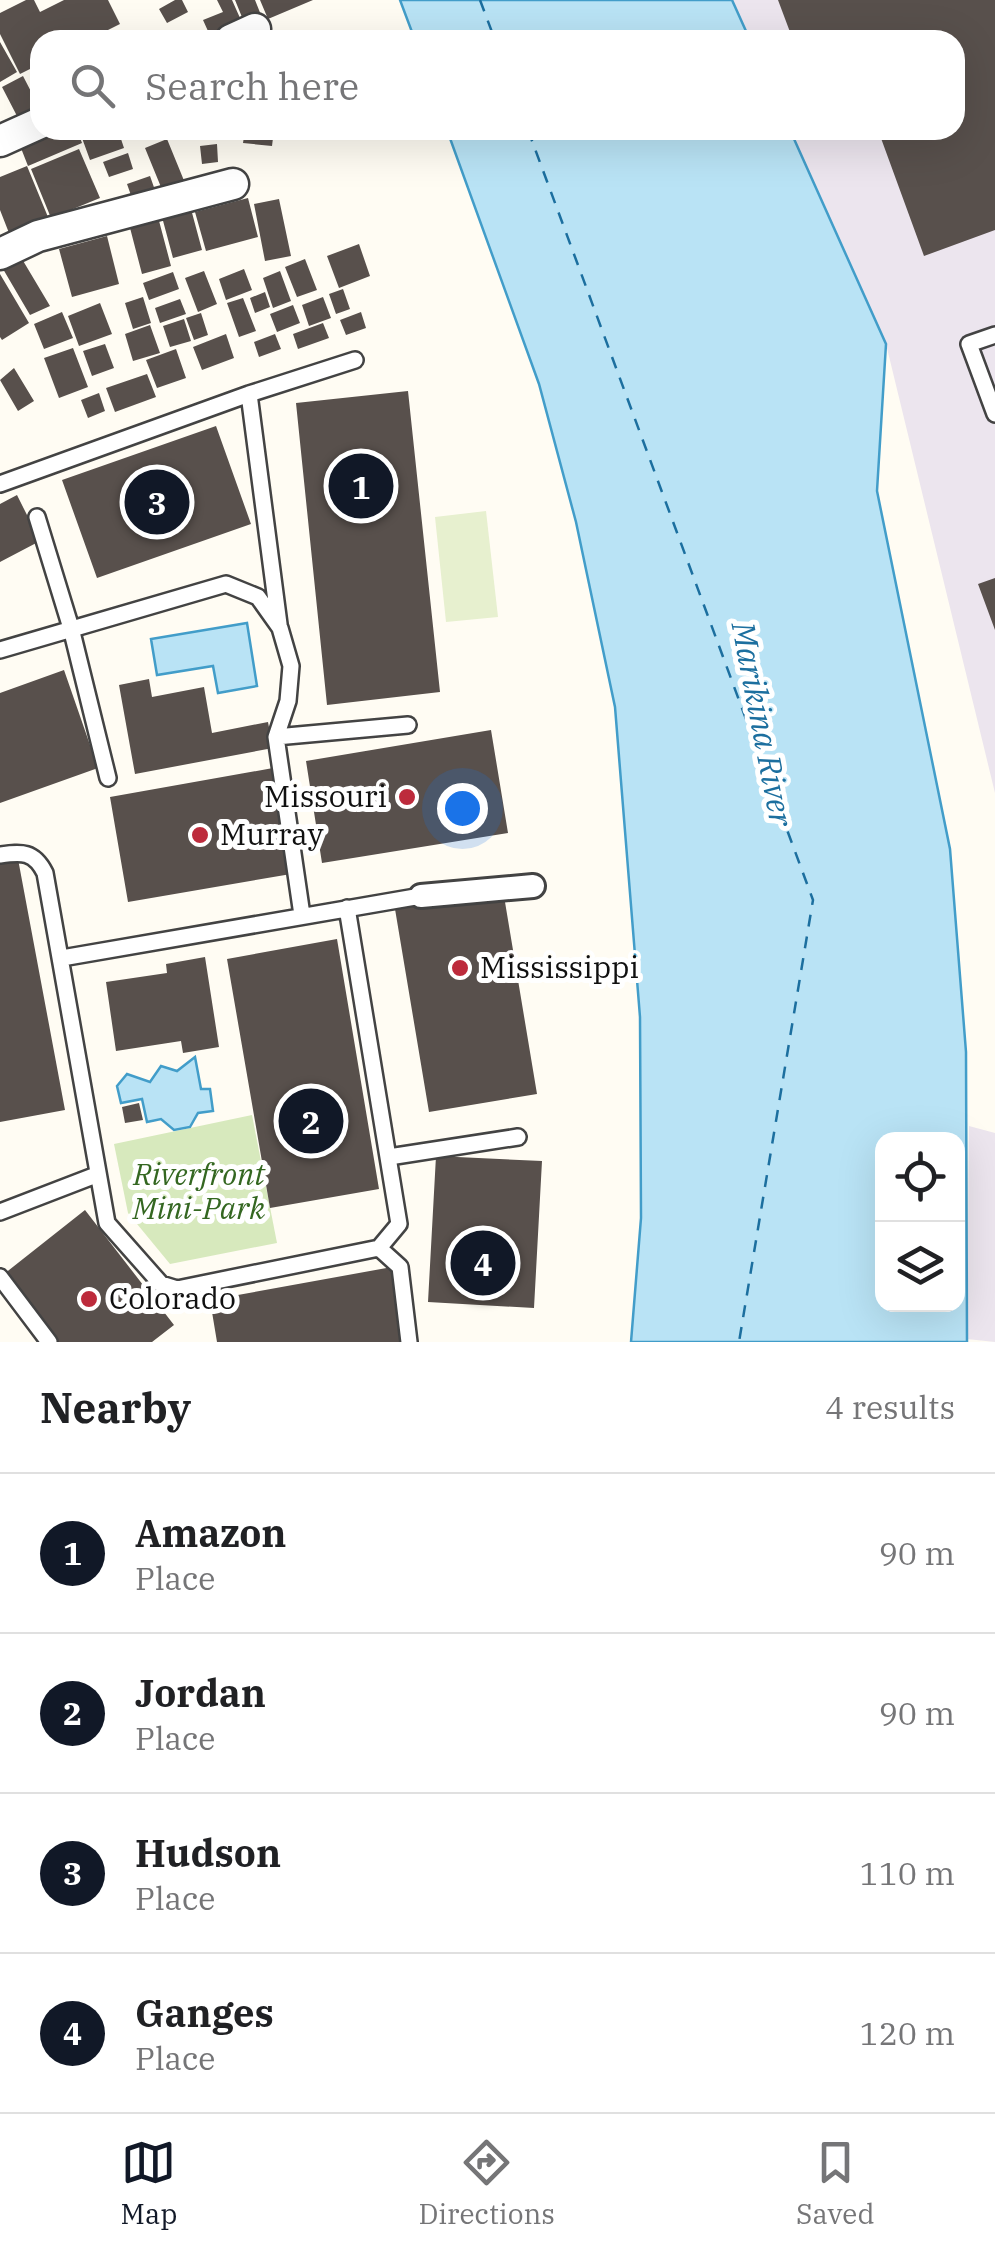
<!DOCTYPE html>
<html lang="en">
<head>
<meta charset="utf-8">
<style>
  body { margin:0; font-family:"IBM Plex Serif",serif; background:#f2f2f2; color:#202124 }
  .controls { position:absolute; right:30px; bottom:30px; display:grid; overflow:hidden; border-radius:20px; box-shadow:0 10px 40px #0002 }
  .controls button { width:90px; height:90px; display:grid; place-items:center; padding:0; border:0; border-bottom:2px solid #e0e0e0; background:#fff; color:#202124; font:50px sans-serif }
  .you { position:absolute; left:462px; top:808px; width:35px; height:35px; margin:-25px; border:8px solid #fff; border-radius:50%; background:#1a73e8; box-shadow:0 0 0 15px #1a73e833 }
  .badge { display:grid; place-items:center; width:65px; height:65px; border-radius:50%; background:#111827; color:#fff; font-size:32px; font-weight:700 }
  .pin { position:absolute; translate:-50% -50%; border:5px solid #fff; box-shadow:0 2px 10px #0006 }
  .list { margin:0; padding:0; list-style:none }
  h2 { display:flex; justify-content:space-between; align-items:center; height:130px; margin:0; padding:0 40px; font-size:42px }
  h2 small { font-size:32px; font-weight:400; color:#757577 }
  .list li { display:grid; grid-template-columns:65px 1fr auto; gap:30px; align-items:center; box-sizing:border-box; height:160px; padding:0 40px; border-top:2px solid #e0e0e0 }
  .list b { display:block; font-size:38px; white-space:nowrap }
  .list p { margin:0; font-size:32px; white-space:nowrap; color:#757577 }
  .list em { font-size:32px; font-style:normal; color:#757577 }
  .icon { flex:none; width:55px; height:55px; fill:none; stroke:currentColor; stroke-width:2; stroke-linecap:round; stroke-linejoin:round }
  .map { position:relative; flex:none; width:995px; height:1342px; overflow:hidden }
  .search { position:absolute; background:#fff; box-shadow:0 10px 40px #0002; left:30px; right:30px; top:30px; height:110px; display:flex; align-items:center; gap:25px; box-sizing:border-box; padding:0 35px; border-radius:30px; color:#757577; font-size:38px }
  .sheet { height:770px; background:#fff }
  nav { display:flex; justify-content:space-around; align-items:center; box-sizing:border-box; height:140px; border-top:2px solid #e0e0e0; background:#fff; font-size:28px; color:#757577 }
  nav a { display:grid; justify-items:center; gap:5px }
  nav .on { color:#111827 }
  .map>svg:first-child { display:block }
  .industrial { fill:#ece5ee }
  .green { fill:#d7e9bd }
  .pitch { fill:#e7f0cf }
  .water { fill:#b9e3f5; stroke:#429dc9; stroke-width:2.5; fill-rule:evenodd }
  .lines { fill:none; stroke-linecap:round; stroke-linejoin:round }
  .ferry { stroke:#1c6f9f; stroke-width:2.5; stroke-dasharray:12 10; stroke-linecap:butt }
  .building { fill:#58504c }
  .service-casing { stroke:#434343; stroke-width:20 }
  .pedestrian-casing { stroke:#434343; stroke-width:28 }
  .minor-casing { stroke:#434343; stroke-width:35 }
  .service { stroke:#fff; stroke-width:15 }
  .pedestrian { stroke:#fff; stroke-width:22 }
  .minor { stroke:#fff; stroke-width:30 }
  .poi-dot { fill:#bd2b3c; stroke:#fff; stroke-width:4 }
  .labels { text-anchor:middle; stroke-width:10; stroke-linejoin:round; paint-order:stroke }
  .poi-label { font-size:30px; fill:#101010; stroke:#fff; text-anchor:start }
  .park-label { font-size:30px; font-style:italic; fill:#346721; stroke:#fff }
  .water-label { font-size:32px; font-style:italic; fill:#1c6f9f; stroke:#fff }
</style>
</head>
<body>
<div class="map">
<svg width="995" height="1342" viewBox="0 0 995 1342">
  <rect width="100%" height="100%" fill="#fffcf3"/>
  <!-- industrial -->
  <path class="industrial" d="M732,0h263v793l-109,-449 -96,-214h165v-90h-205z
    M969,1126l26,7v209l-28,-3z"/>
  <!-- green -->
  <path class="green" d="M252,1115l25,128 -107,21 -42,-51 -14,-69z"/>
  <!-- pitch -->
  <path class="pitch" d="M486,511l12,106 -52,5 -11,-105z"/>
  <!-- water -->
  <path class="water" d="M400,0h332l18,40h-335z
    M447,130h343l96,214 -9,147 73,358 16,203 1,290h-336l10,-124 -1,-201 -25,-310 -39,-185 -37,-138zM882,1140h76v164h-76z
    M247,623l10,63 -39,7 -5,-27 -56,9 -6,-36z
    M195,1057l6,32h9l3,22 -15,2 -8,14 -16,3 -13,-11 -14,3 -5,-23 -21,4 -4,-17 10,-12 23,8 11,-16 16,5z"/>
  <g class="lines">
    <!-- ferry -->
    <path class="ferry" d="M480,0l15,40
      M528,130l285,770 -74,442"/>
  </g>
  <!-- building -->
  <path class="building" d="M26,0h8l6,12 24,-12h44l12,24 -32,16h-48v24l-20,10 -20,-40v-21z
    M175,0h7l6,12 -21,11 -8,-14z
    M217,0h15l12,27 -32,13 -9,-20 20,-8z
    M235,0h20l8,20 -17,7z
    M260,0h53l-45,19z
    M778,0h217v230l-71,26 -46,-126h77v-90h-162z
    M0,42l17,30 -17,10z
    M23,76l15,29 -21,11 -15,-29z
    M38,130h39l5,13 -54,23 -11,-28z
    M106,130h12l6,18 -34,12 -8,-22z
    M245,130h29l-2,16 -29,-3z
    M167,139l18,44 -22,9 -18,-44z
    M217,144l1,18 -16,2 -2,-18z
    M79,149l21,49 -49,20 -20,-49z
    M128,153l5,16 -24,8 -6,-15z
    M27,166l21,51 -39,16 -9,-23v-33z
    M150,176l6,17 -23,8 -6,-17z
    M248,198l10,39 -52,14 -11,-39z
    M279,199l12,57 -26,5 -11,-57z
    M191,209l11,41 -29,8 -11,-41z
    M158,217l13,49 -29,8 -13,-50z
    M107,236l12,48 -47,13 -13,-48z
    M359,244l11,32 -31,12 -12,-32z
    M22,259l28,47 -20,9 -27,-46z
    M305,259l12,31 -20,7 -12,-30z
    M244,269l8,21 -26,10 -7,-21z
    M204,271l13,33 -19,8 -13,-34z
    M280,271l11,30 -18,7 -10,-30z
    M173,272l6,17 -30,11 -6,-17z
    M0,274l29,49 -27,17 -2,-3z
    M343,289l7,20 -14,5 -7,-20z
    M265,292l5,15 -15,6 -5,-15z
    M143,297l8,26 -18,6 -8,-26z
    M323,297l8,21 -22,8 -7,-21z
    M243,298l13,33 -17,6 -12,-34z
    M180,299l6,15 -26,9 -5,-15z
    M100,303l12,31 -33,12 -11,-30z
    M293,305l7,18 -23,9 -7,-18z
    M62,312l11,26 -29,11 -10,-25z
    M361,312l5,16 -20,7 -6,-15z
    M201,313l7,22 -14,5 -8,-22z
    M184,319l7,22 -21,6 -7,-21z
    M323,323l6,15 -31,11 -5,-15z
    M150,325l10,28 -27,8 -8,-27z
    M226,334l8,24 -32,12 -9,-23z
    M275,334l6,15 -22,8 -5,-15z
    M105,344l9,24 -22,8 -9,-25z
    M73,348l15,39 -29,11 -15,-40z
    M176,349l10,29 -29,10 -11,-28z
    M14,368l20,33 -16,10 -18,-31z
    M147,374l9,23 -41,15 -9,-24z
    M408,391l32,301 -113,13 -31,-302z
    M99,393l6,18 -17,7 -7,-18z
    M216,426l35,98 -154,54 -35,-98z
    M17,495l23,46 -40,21v-58z
    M995,578v52l-17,-46z
    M64,670l34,98 -98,35v-110z
    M149,679l3,18 52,-10 8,46 56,-11 5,26 -138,26 -16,-89z
    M491,730l17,103 -186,30 -16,-102z
    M273,768l18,106 -163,28 -18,-105z
    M18,859l47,251 -65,12v-260z
    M503,890l34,204 -108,18 -34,-203z
    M337,939l42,250 -109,19 -43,-249z
    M205,957l14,90 -36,6 -2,-12 -65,10 -10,-69 61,-9 -1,-9z
    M139,1103l4,17 -18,3 -3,-16z
    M436,1156l106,5 -8,147 -106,-6z
    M85,1210l89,115 -22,17h-95l-53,-68z
    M392,1267l12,75h-187l-7,-42z"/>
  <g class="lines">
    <!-- service casing -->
    <g class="service-casing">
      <path id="service" d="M995,335l-26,9 26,70
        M249,394l106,-34
        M0,484l249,-90 30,230
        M37,517l34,111 37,150
        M0,650l226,-66 32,13 22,31 11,38 -3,35 -12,36 26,178
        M276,737l132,-12
        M0,855c22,-3 34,-4 45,18l62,350 54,61 16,5 202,-41 20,-24 -52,-316
        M62,958l359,-62
        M389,1157l129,-20
        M0,1212l96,-37
        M379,1248l21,19 9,75
        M0,1277l49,65"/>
    </g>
    <!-- pedestrian casing -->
    <g class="pedestrian-casing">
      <path id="pedestrian" d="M421,896l112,-10"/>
    </g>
    <!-- minor casing -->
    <g class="minor-casing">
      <path id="minor" d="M231,40l24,-11
        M0,141l40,-18
        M0,254l38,-18 195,-52"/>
    </g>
    <!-- service -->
    <use href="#service" class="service"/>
    <!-- pedestrian -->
    <use href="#pedestrian" class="pedestrian"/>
    <!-- minor -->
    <use href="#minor" class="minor"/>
  </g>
  <!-- markers -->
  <g class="poi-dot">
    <circle cx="407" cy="797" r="10"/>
    <circle cx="200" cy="835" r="10"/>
    <circle cx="460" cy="968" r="10"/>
    <circle cx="89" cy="1299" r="10"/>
  </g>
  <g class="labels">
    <!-- poi labels -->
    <g class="poi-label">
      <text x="387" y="807" text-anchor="end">Missouri</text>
      <text x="220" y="845">Murray</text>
      <text x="480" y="978">Mississippi</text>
      <text x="109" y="1309">Colorado</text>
    </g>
    <!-- park labels -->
    <g class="park-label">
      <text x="199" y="1185">Riverfront<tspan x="199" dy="34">Mini-Park</tspan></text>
    </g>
    <!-- water labels -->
    <g class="water-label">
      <text transform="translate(762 724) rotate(79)" y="11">Marikina River</text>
    </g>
  </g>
</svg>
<div class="controls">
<button><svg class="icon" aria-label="locate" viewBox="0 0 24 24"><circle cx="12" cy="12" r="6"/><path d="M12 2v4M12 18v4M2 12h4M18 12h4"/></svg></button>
<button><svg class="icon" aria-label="layers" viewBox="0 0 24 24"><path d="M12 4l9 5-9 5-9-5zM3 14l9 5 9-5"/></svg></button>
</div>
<div class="you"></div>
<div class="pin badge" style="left:361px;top:486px">1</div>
<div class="pin badge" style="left:311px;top:1121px">2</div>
<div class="pin badge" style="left:157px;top:502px">3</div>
<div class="pin badge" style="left:483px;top:1263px">4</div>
<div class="search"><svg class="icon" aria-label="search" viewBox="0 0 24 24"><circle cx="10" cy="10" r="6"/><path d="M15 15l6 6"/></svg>Search here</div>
</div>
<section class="sheet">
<h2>Nearby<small>4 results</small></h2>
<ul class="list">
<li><span class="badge">1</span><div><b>Amazon</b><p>Place</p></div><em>90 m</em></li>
<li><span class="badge">2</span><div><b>Jordan</b><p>Place</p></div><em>90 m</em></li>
<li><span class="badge">3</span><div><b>Hudson</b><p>Place</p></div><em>110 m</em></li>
<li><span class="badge">4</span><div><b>Ganges</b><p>Place</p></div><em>120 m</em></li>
</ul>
</section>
<nav>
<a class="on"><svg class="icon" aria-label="map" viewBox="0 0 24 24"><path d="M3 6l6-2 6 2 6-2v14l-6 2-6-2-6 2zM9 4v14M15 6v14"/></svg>Map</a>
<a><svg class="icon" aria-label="directions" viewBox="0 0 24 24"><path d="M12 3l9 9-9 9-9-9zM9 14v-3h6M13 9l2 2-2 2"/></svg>Directions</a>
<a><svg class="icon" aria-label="saved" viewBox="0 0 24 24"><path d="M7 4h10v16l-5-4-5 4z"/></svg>Saved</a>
</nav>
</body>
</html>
